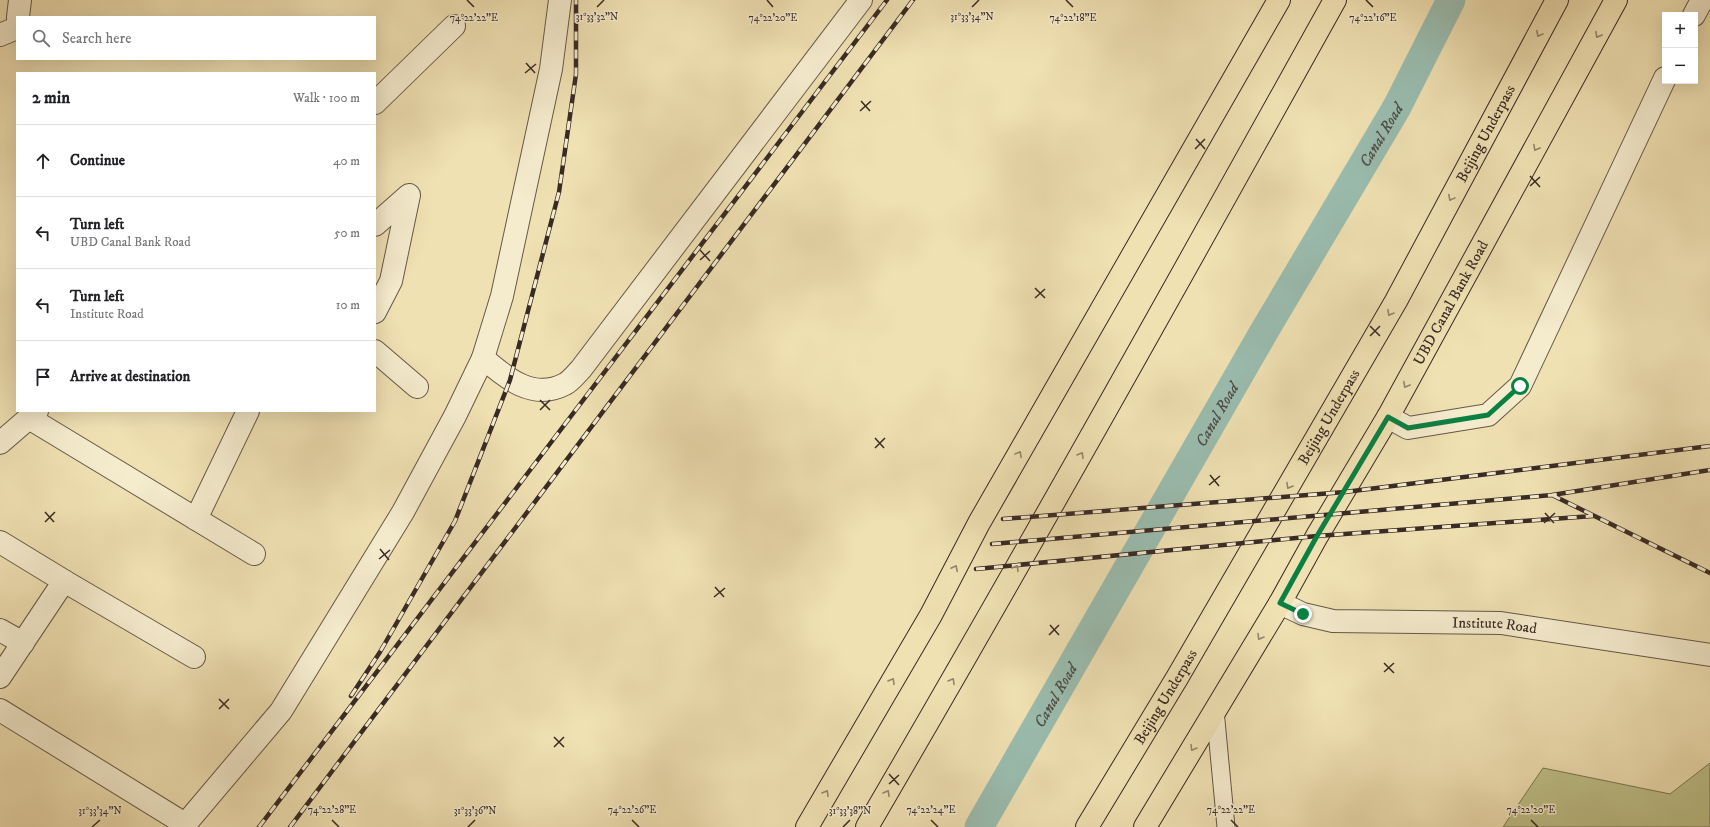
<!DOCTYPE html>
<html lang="en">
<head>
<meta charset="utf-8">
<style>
  body { margin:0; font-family:"IM FELL DW Pica",serif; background:#f2f2f2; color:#202124 }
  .controls { position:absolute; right:12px; top:12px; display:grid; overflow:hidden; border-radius:0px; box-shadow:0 4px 16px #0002 }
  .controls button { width:36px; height:36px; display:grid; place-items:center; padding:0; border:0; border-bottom:1px solid #e0e0e0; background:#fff; color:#202124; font:20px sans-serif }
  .stop { position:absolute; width:12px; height:12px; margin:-9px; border:3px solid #0b8043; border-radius:50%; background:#fff }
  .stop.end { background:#0b8043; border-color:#fff; box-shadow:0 1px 4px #0008 }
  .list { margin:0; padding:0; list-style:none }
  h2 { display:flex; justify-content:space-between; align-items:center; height:52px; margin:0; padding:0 16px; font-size:17px }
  h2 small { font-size:13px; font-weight:400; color:#757577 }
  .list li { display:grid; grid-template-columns:26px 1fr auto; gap:12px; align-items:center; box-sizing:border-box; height:72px; padding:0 16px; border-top:1px solid #e0e0e0 }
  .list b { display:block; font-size:15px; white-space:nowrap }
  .list p { margin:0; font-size:13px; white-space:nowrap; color:#757577 }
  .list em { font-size:13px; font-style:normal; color:#757577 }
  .icon { flex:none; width:22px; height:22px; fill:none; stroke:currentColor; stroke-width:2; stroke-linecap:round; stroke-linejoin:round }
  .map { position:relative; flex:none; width:1710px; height:827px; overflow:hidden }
  .search { position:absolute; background:#fff; box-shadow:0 4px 16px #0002; left:16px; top:16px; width:360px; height:44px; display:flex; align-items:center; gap:10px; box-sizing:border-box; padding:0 14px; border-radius:0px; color:#757577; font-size:15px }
  .panel { position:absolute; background:#fff; box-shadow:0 4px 16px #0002; left:16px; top:72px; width:360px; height:340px; border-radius:0px }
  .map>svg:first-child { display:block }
  .green { fill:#bfc189; stroke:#7c7657 }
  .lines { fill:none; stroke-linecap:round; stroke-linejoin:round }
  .canal { stroke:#9abdb0; stroke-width:29 }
  .service-casing { stroke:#665848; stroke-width:19 }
  .minor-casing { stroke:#665848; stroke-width:24 }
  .primary-casing { stroke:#382a25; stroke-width:24 }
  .trunk-casing { stroke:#382a25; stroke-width:24 }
  .service { stroke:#f5ecce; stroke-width:17 }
  .minor { stroke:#f5ecce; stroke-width:22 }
  .primary { stroke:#f0e1b3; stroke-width:22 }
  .trunk { stroke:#f0e1b3; stroke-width:22 }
  .rail-casing { stroke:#382a25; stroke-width:4.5 }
  .rail { stroke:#f5ecce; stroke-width:3; stroke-dasharray:9; stroke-linecap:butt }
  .oneway { stroke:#94866c }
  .route { stroke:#0b8043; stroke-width:5 }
  .ticks { fill:none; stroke:#382a25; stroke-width:1.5 }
  .labels { text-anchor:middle; stroke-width:3; stroke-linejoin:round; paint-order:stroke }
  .street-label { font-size:15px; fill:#382a25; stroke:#f5ecce }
  .water-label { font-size:16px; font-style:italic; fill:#504f48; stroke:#f5ecce }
  .ticks-label { font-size:10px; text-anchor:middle; fill:#382a25; stroke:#f5ecce; stroke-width:3; stroke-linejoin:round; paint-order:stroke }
</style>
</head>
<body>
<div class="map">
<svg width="1710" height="827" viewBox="0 0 1710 827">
  <rect width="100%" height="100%" fill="#f0e1b3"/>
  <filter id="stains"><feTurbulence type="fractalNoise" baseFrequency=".005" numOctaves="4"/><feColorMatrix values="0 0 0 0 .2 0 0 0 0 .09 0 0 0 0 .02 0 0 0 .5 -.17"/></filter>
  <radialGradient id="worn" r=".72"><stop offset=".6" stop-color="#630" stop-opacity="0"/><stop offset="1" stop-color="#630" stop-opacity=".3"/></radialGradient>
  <!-- green -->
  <path class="green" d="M1710,763v64h-207l40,-59 127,26z"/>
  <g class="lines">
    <!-- canal -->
    <path class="canal" id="s1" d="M979,827l283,-492 135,-228 54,-107"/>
    <!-- service casing -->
    <g class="service-casing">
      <path id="service" d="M1215,710l11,117"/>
    </g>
    <!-- minor casing -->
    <g class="minor-casing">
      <g id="minor">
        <path d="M1694,15l8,-15"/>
        <path d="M18,17l2,-17"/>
        <path d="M0,35l17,-7v-4"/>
        <path d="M375,103l79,-77"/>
        <path d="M375,225l34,-30 -18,86 -16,31"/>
        <path d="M375,351l42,36"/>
        <path d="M483,358l19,-62 49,-227 9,-69"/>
        <path d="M1388,417l20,11 80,-13 32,-29 145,-308"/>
        <path d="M29,418l225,136"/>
        <path d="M0,443l37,-32"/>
        <path d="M196,519l52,-108"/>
        <path d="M0,542l64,39 -64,96"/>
        <path d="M64,581l130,76"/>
        <path id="s2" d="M1280,603l23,11 30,7 168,2 209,32"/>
        <path d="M0,630l23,13"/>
        <path d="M0,710l185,114"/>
        <path d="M183,827l98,-116 122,-199 52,-96 28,-58c23,20 50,43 82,26 6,-3 11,-10 16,-15l280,-369"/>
      </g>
    </g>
    <!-- primary casing -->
    <g class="primary-casing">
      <g id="primary">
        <path d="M807,827l124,-212 48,-92 300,-523"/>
        <path id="s3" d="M1145,827l135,-224 37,-67 71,-119 228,-417"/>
      </g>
    </g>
    <!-- trunk casing -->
    <g class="trunk-casing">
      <g id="trunk">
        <path d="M867,827c160,-274 314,-550 468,-827"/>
        <path id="s4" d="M1087,827l90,-149 219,-377 161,-301"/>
      </g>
    </g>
    <!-- service -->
    <use href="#service" class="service"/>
    <!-- minor -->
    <use href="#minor" class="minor"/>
    <!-- primary -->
    <use href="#primary" class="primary"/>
    <!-- trunk -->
    <use href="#trunk" class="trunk"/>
    <!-- rail casing -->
    <g class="rail-casing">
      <path id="rail" d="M1552,495l158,78
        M1003,519l342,-27 365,-46
        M992,544l560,-49 158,-25
        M976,569l341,-33 276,-20
        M351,696l29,-44 75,-131 55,-141 49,-188 17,-118v-74
        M259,827l628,-827
        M290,827l623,-827"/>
    </g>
    <!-- rail -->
    <use href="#rail" class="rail"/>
  </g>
  <!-- one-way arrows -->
  <defs><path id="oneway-chevron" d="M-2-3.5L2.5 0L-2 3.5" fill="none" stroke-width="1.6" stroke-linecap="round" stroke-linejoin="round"/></defs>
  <g class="oneway">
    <use href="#oneway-chevron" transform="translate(1539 34) rotate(118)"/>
    <use href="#oneway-chevron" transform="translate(1598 35) rotate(119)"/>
    <use href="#oneway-chevron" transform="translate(1536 148) rotate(119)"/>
    <use href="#oneway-chevron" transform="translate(1451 198) rotate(118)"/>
    <use href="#oneway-chevron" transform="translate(1390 313) rotate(120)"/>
    <use href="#oneway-chevron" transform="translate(1406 385) rotate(119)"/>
    <use href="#oneway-chevron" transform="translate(1019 454) rotate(-60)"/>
    <use href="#oneway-chevron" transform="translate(1081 455) rotate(-60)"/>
    <use href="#oneway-chevron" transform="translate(1289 486) rotate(120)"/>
    <use href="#oneway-chevron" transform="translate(955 568) rotate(-63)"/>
    <use href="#oneway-chevron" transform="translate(1016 568) rotate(-60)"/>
    <use href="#oneway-chevron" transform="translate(1260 637) rotate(121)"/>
    <use href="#oneway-chevron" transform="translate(892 681) rotate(-60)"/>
    <use href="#oneway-chevron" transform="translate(952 681) rotate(-60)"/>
    <use href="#oneway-chevron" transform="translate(1193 748) rotate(121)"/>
    <use href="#oneway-chevron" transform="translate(826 793) rotate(-60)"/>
    <use href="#oneway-chevron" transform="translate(887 793) rotate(-60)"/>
  </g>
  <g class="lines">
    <!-- route -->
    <path class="route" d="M1303,614l-23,-11 37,-67 71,-119 20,11 80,-13 32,-29"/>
  </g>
  <!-- ticks -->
  <path class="ticks" d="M467,0l7,7M767,0l6,7M1066,0l7,7M1366,0l7,7M597,7l7,-7M972,7l7,-7M526,63l9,10M525,73l11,-9M861,101l9,10M860,111l11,-10M1196,139l9,10M1195,149l10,-10M1530,176l10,11M1530,186l10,-9M700,250l10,11M700,260l10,-9M1035,288l10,10M1035,298l10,-9M1370,326l10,10M1370,336l10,-10M540,400l10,10M540,410l10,-10M875,438l9,10M875,448l10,-10M1210,475l9,11M1209,485l11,-9M45,512l9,10M1545,513l9,10M45,522l10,-10M1544,523l11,-10M380,549l9,11M379,559l11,-9M715,587l9,10M714,597l11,-9M1050,625l9,10M1049,635l10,-10M1384,663l10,10M1384,672l10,-9M219,699l10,10M219,709l10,-10M554,737l10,10M554,747l10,-10M889,774l10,11M889,784l10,-9M332,820l7,7M632,820l7,7M931,820l7,7M1231,820l7,7M1531,820l7,7M92,827l8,-7M468,827l7,-7M843,827l7,-7"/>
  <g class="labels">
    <!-- street labels -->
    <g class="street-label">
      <text dy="5" stroke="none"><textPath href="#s4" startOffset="800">Beijing Underpass</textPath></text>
      <text dy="5" stroke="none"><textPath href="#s3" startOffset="607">UBD Canal Bank Road</textPath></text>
      <text dy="5" stroke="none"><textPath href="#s4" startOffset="476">Beijing Underpass</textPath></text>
      <text dy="5" stroke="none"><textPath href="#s2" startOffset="218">Institute Road</textPath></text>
      <text dy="5" stroke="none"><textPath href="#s4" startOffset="152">Beijing Underpass</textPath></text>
    </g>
    <!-- water labels -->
    <g class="water-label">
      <text dy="6" stroke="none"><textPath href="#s1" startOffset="800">Canal Road</textPath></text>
      <text dy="6" stroke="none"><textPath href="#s1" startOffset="476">Canal Road</textPath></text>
      <text dy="6" stroke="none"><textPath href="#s1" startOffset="152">Canal Road</textPath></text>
    </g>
  </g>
  <g class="ticks-label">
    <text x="597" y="20">31°33'32"N</text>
    <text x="972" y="20">31°33'34"N</text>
    <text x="1073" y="21">74°22'18"E</text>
    <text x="1373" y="21">74°22'16"E</text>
    <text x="474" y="21">74°22'22"E</text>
    <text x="773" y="21">74°22'20"E</text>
    <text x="332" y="813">74°22'28"E</text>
    <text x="632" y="813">74°22'26"E</text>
    <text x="931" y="813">74°22'24"E</text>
    <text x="1231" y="813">74°22'22"E</text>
    <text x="1531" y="813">74°22'20"E</text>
    <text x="100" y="814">31°33'34"N</text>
    <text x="475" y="814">31°33'36"N</text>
    <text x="850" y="814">31°33'38"N</text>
  </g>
  <rect width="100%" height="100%" filter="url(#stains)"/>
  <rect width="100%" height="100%" fill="url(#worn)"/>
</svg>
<div class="controls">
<button>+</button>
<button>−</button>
</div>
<div class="stop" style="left:1520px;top:386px"></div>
<div class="stop end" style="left:1303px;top:614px"></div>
<div class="search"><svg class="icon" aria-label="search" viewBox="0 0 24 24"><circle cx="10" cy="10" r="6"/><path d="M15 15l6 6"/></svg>Search here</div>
<section class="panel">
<h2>2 min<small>Walk · 100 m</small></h2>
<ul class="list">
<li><svg class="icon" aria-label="ahead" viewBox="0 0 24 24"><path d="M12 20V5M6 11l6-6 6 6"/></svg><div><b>Continue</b></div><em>40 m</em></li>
<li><svg class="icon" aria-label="left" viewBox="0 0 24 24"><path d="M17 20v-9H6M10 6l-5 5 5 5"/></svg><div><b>Turn left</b><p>UBD Canal Bank Road</p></div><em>50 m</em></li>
<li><svg class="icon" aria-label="left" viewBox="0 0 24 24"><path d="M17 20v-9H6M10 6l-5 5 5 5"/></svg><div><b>Turn left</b><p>Institute Road</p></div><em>10 m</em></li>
<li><svg class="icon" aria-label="arrive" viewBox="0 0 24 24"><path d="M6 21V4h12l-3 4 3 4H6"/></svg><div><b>Arrive at destination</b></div></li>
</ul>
</section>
</div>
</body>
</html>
